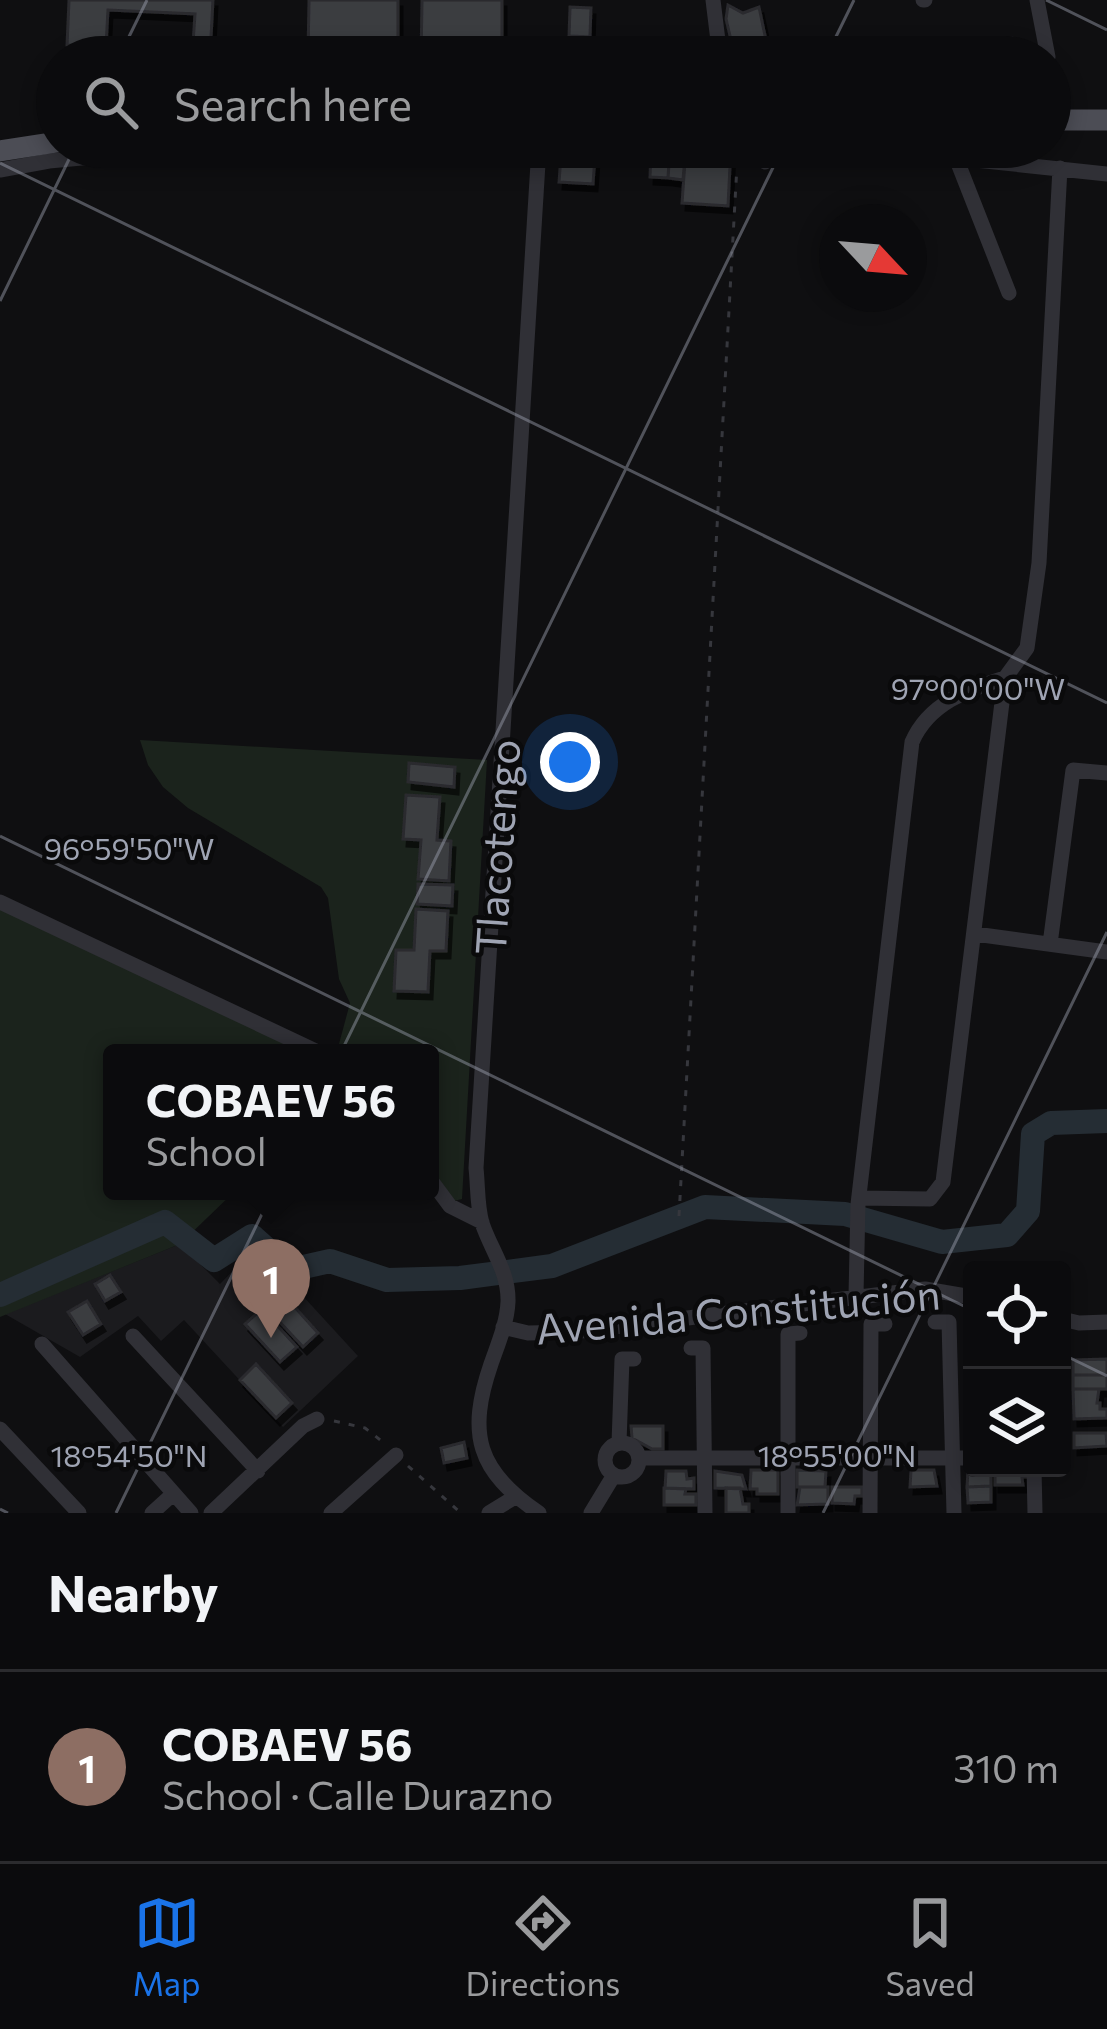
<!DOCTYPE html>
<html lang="en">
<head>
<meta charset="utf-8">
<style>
  body { margin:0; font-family:Commissioner,sans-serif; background:#141416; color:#f1f3f6 }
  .controls { position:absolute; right:36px; bottom:36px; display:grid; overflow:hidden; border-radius:12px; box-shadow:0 6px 18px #0003 }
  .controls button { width:108px; height:108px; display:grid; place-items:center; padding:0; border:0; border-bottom:3px solid #2b2b2e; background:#0b0b0d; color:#f1f3f6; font:60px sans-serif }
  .compass { position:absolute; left:819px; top:204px; width:108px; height:108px; border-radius:50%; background:#0b0b0d; box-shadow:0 6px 18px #0003; rotate:116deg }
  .you { position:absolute; left:570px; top:762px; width:42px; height:42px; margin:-30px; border:9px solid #fff; border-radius:50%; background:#1a73e8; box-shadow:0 0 0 18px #1a73e833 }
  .badge { display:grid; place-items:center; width:78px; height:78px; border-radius:50%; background:#1a73e8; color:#fff; font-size:39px; font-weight:700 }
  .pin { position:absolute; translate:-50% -99px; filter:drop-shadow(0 3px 6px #0008) }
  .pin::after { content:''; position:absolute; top:63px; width:42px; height:36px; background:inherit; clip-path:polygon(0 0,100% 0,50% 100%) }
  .popup { position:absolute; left:103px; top:1044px; width:336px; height:156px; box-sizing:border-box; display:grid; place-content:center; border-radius:12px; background:#0b0b0d; filter:drop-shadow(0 3px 9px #0005); font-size:39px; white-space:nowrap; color:#9a9b9d }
  .popup b { font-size:45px; color:#f1f3f6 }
  .popup::after { content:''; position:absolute; left:50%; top:100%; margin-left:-24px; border:24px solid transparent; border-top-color:#0b0b0d }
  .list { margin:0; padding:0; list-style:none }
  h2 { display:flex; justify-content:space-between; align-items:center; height:156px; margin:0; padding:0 48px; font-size:51px }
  h2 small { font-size:39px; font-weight:400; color:#9a9b9d }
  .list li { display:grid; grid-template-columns:78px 1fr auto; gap:36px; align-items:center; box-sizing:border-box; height:192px; padding:0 48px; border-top:3px solid #2b2b2e }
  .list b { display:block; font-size:45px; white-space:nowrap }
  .list p { margin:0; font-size:39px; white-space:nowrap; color:#9a9b9d }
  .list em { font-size:39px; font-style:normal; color:#9a9b9d }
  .icon { flex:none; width:66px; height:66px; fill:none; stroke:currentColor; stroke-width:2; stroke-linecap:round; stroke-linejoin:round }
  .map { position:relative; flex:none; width:1107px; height:1513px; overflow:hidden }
  .search { position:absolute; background:#0b0b0d; box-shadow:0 6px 18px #0003; left:36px; right:36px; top:36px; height:132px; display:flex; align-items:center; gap:30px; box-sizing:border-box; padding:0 42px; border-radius:66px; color:#9a9b9d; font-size:45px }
  .sheet { height:348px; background:#0b0b0d }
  nav { display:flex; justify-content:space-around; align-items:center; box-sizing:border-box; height:168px; border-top:3px solid #2b2b2e; background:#0b0b0d; font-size:33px; color:#9a9b9d }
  nav a { display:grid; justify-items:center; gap:6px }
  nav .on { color:#1a73e8 }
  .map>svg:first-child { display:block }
  .built { fill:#1b1b1e }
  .green { fill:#1b231c }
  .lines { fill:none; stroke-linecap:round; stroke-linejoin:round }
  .river { stroke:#252d34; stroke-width:24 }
  .building { fill:#3b3c41; stroke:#29292d; stroke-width:3; filter:url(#shadow) }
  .path { stroke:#36373d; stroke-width:3; stroke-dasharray:6 9; stroke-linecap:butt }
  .minor { stroke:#303036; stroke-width:15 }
  .major { stroke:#4c4d55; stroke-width:21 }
  .ticks { fill:none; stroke:#9fa4b3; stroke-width:3; stroke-opacity:0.45 }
  .labels { text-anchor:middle; stroke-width:9; stroke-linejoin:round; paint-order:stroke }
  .street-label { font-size:42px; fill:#9fa4b3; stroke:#0a0a0b }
  .ticks-label { font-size:30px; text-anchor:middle; fill:#9fa4b3; stroke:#0a0a0b; stroke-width:9; stroke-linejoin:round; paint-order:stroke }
</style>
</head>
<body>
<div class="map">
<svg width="1107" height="1513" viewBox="0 0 1107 1513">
  <defs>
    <filter id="shadow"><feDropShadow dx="4" dy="7" stdDeviation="0" flood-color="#0009"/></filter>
  </defs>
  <rect width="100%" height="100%" fill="#0f0f11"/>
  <!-- built -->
  <path class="built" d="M180,1244l40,40 37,-38 101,110 -75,71 -99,-107 -23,21 -23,-25 -58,41 -75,-43z"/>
  <!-- green -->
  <path class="green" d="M140,740l347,20 -25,439 -8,2 -24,-34v-114h-85l-6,-9 11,-41 -11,-24 -11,-81 -7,-11 -133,-79 -25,-21 -15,-22z
    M0,902l320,151h-208v138h123l-55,53 -180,73z"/>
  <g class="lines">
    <!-- river -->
    <path class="river" d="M0,1295l165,-73 49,38 38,-24 38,34 40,-9 57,19 73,-2 92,-12 153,-59 140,7 97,28 65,-7 21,-24 5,-77 18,-11 56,-2"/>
  </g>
  <!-- building -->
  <path class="building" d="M69,0h144l-3,57h-18l3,-43 -87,-4 -2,37 -39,-2z
    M309,0h89v52h-90z
    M422,0h80v57h-81z
    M728,5l15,8 16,-6 8,38 -33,8 -8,-34z
    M570,7l21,1 -1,29 -21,-1z
    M1012,38l4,19h-50l-1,-9z
    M670,147h16l-3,33 -15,-2z
    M686,147h45l-3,59 -46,-3z
    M651,148l19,2 -2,28 -18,-1z
    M561,155l34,2 -2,27 -34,-2z
    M409,763l46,4 -1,20 -46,-5z
    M406,795l34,2 -3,43 14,1 -2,40 -31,-2 3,-39 -18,-1z
    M418,884l35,1 -1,21 -35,-2z
    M416,909l32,2 -2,40h-16l-2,41 -34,-1 2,-41h18z
    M110,1275l11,17 -16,9 -10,-17z
    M87,1301l14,23 -18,11 -15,-23z
    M292,1304l26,29 -15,14 -27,-29z
    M262,1309l35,38 -17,15 -35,-38z
    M1107,1359v16h-34v-15z
    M256,1364l36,39 -16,15 -36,-38z
    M1073,1375h34v14h-34z
    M1073,1389h26l-2,14h3v6h7v9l-33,1z
    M631,1426h32v23h-11l-20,-11z
    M1074,1433h32l1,13 -33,2z
    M464,1442l3,16 -23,5 -3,-15z
    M995,1468h33v9h-6l1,8h-28z
    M984,1469v5h7v12l-24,1 1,-17z
    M751,1470h27v24h-21v-5h-7z
    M797,1470l29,1 -1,16h-28z
    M911,1470h23l3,16 -27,1z
    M666,1471h20l1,8 7,-1v11l-29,-1z
    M715,1471l27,4 4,14 -31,-1z
    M991,1486v16l-23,1 -1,-16z
    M800,1487h28v17l-31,1z
    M832,1487h30v9h-7l-1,8 -22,-1z
    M664,1488l22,1 -1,5h11v11h-32z
    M726,1488h14l3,16h6v9h-23z"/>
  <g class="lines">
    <!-- path -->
    <path class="path" d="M679,1216l59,-1069
      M334,1421l31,7 19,15
      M408,1466l53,47"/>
    <!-- minor -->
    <path class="minor" d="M713,0l7,57
      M923,0h2
      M1037,0l11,57
      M539,147l-63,1021c2,18 1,38 6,55 9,27 27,49 26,79 -1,21 -10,42 -17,62 -24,70 -14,107 48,149
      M574,147l17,6 4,-6
      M756,147l9,15
      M953,147l3,11 151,16
      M956,158l53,135
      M0,170l49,-9 153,-14
      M0,902l320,151
      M975,934l132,18
      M1050,944l23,-174 34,3
      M430,1179l20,27 32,16
      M859,1198l71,1 13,-17 62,-504 22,-30 12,-85 21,-395
      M856,1295l2,-91 54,-462c17,-39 55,-52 93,-64
      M1062,1319l17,4 28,-1
      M935,1322h14l5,191
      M503,1327l25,6 45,-1 352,-43 47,8
      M133,1336l125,135
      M42,1344l149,169
      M691,1348h12l2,165
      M0,1429l79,84
      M619,1443l3,-84h12
      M605 1460a17 17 0 1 1 34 0a17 17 0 1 1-34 0Z
      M639,1458h333
      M1034,1468l1,45
      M152,1513l21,-19
      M211,1513l92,-87 14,-7
      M331,1513l65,-58
      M489,1513l26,-16
      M591,1513l23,-38
      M788,1513v-179l12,-1
      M870,1513l1,-189h14"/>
    <!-- major -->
    <path class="major" d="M1050,120h57
      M0,151l57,-9"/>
  </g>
  <!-- ticks -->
  <path class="ticks" d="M1046,0l61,30M119,57l28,-57M826,57l28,-57M0,163l1107,540M0,301l75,-154M0,836l972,474M1062,1354l45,22M0,1509l8,4M116,1513l667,-1366M823,1513l284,-581"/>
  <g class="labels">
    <!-- street labels -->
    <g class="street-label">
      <text transform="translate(498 847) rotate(-86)" y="15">Tlacotengo</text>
      <text transform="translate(738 1312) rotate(-5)" y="15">Avenida Constitución</text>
    </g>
  </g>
  <g class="ticks-label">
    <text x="978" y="700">97°00'00"W</text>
    <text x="129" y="860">96°59'50"W</text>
    <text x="129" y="1467">18°54'50"N</text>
    <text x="837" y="1467">18°55'00"N</text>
  </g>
</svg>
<div class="controls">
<button><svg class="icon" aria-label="locate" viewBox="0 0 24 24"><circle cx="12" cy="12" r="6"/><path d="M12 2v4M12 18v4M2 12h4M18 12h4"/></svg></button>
<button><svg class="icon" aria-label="layers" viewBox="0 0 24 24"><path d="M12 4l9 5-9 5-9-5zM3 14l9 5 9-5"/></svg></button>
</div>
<svg class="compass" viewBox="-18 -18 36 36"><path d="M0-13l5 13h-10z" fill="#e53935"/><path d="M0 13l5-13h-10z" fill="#9a9b9d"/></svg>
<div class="you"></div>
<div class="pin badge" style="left:271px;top:1338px;background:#8d6e63">1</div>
<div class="popup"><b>COBAEV 56</b>School</div>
<div class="search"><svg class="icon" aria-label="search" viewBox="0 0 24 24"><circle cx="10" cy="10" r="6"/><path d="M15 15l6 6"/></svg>Search here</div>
</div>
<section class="sheet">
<h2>Nearby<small></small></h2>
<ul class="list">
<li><span class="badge" style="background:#8d6e63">1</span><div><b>COBAEV 56</b><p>School · Calle Durazno</p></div><em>310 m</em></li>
</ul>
</section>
<nav>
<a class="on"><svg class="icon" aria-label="map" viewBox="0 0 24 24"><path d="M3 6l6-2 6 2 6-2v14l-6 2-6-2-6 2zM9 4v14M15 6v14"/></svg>Map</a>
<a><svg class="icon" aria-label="directions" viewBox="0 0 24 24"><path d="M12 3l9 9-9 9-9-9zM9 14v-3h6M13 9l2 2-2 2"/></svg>Directions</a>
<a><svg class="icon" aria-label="saved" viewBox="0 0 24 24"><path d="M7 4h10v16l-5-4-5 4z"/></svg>Saved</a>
</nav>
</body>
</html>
